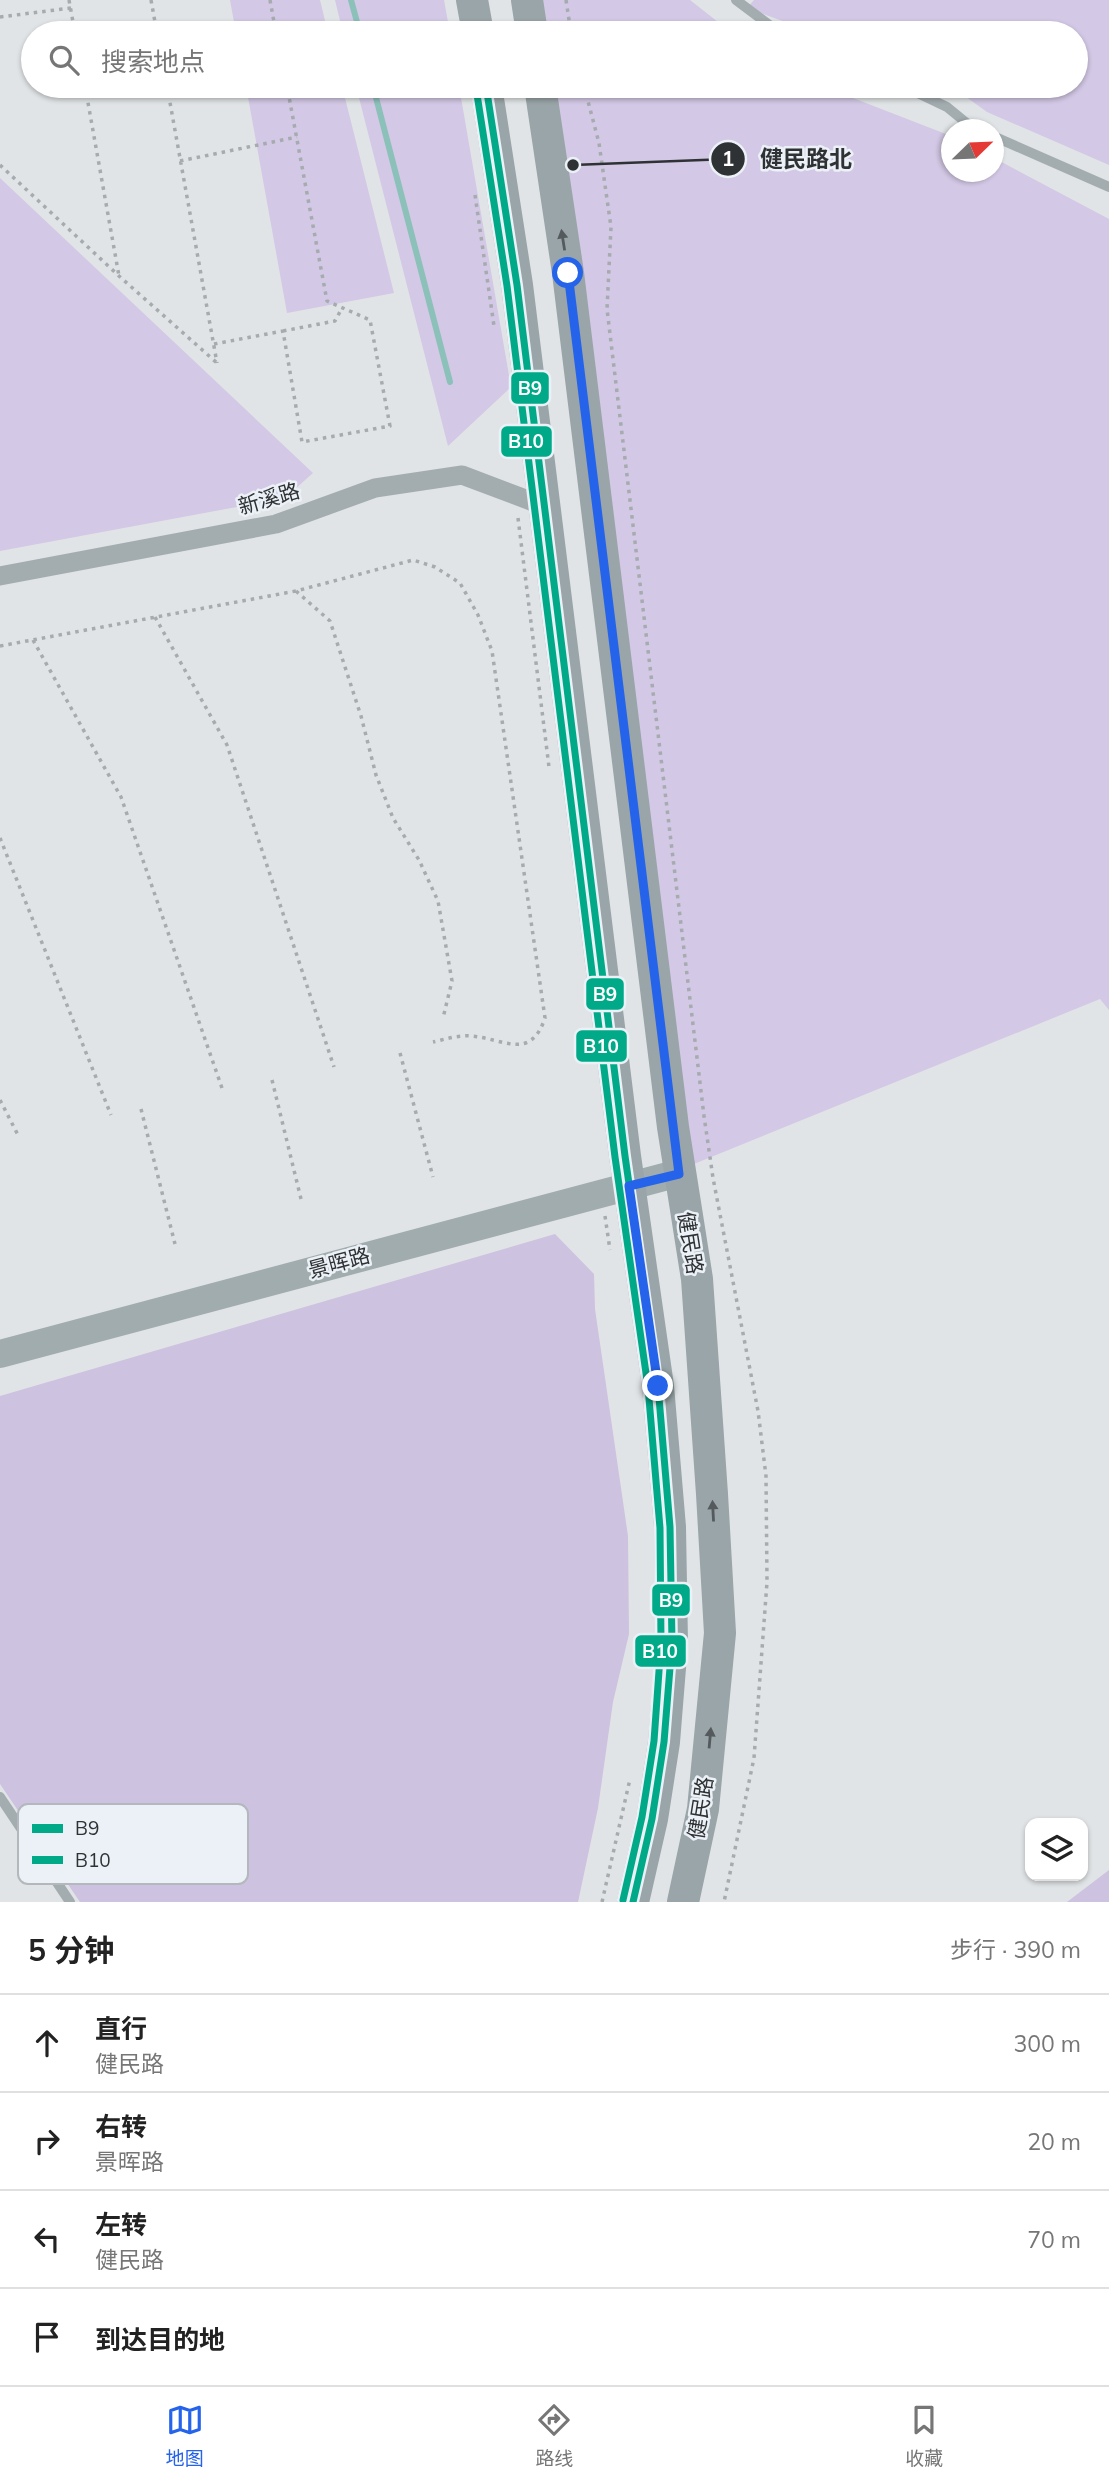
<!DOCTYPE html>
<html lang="zh">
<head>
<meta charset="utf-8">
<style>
  body { margin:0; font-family:Mulish,"Noto Sans SC",sans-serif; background:#f6f6f6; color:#222 }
  .controls { position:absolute; right:21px; bottom:21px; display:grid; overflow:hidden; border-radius:14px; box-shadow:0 2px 5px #0004 }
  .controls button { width:63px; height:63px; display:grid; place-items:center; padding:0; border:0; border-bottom:2px solid #e0e0e0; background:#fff; color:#222; font:35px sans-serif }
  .compass { position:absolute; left:941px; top:119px; width:63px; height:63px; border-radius:50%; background:#fff; box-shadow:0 2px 5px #0004; rotate:67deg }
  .stop { position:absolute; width:21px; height:21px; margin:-16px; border:5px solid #2563eb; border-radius:50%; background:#fff }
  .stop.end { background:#2563eb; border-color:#fff; box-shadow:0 2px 7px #0008 }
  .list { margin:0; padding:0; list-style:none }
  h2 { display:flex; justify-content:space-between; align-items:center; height:91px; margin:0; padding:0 28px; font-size:30px }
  h2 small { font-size:23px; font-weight:400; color:#767676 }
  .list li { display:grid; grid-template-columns:46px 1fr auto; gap:21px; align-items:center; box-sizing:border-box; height:98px; padding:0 28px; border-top:2px solid #e0e0e0 }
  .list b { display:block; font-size:26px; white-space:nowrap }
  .list p { margin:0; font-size:23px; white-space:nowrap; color:#767676 }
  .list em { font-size:23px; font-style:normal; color:#767676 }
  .icon { flex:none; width:38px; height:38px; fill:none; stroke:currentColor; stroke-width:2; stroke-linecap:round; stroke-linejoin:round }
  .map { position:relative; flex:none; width:1109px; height:1902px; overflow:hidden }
  .search { position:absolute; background:#fff; box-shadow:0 2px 5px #0004; left:21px; right:21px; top:21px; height:77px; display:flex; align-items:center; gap:18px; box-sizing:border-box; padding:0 24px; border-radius:38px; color:#767676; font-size:26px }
  .sheet { height:483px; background:#fff }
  nav { display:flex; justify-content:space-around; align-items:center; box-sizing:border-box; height:98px; border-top:2px solid #e0e0e0; background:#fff; font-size:19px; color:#767676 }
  nav a { display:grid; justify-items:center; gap:4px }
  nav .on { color:#2563eb }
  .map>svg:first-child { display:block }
  .green { fill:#d3c8e5 }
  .forest { fill:#cdc2e0 }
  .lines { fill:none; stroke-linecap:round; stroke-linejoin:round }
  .stream { stroke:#8bc1b9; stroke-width:6 }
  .path { stroke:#a5abae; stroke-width:3.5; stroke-dasharray:3.5 5; stroke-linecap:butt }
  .lane { stroke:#a3adb0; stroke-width:10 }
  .street { stroke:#a3adb0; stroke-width:19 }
  .secondary { stroke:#a1acaf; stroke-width:28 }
  .primary { stroke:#99a5a8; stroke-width:32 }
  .bus-1-casing { stroke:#ebf1f7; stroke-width:12 }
  .bus-2-casing { stroke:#ebf1f7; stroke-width:12 }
  .bus-1 { stroke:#0a8; stroke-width:7 }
  .bus-2 { stroke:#0a8; stroke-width:7 }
  .oneway { fill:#545a5d }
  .route { stroke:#2563eb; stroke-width:9 }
  .labels { text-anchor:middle; stroke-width:5; stroke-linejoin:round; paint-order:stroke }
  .street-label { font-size:21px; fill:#2f3234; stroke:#ebf1f7 }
  .key { fill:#ebf1f7; stroke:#b3b8bc; stroke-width:2 }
  .key-label { font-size:19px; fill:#2f3234 }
  .leader { fill:none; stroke:#2f3234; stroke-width:2.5 }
  .callout-dot { fill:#2f3234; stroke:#ebf1f7; stroke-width:2.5 }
  .mark-label { font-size:21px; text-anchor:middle; font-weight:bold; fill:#fff }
  .callout-label { font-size:23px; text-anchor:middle; font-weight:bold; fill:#2f3234; stroke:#ebf1f7; stroke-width:5; stroke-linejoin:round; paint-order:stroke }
  .line-badge { stroke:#ebf1f7; stroke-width:2.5 }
  .badge-label { font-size:19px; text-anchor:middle; font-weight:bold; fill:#fff }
</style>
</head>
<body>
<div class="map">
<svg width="1109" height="1902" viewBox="0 0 1109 1902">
  <rect width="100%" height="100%" fill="#e1e4e6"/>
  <!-- green -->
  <path class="green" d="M230,0h90l8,33h-92z
    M335,0h109l6,33h-107z
    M539,0h151l42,33h-189z
    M754,0h355v165l-122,-53 -36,-26h125v-53h-261l-68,-25z
    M246,86h96l52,207 -107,20z
    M356,86h103l52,301 -63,59z
    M550,86h272l129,50v36h42l1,-14 115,61v791l-9,-11 -411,167z
    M0,178l313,295 -28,25 -285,53z"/>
  <!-- forest -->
  <path class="forest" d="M555,1234l39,40 1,35 33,227 1,98 -16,68 -15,106 -20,94h-498l-80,-118v-388z
    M1109,1870v32h-42z"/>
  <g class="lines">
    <!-- stream -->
    <path class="stream" d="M351,0l9,33
      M373,86l77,296"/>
    <!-- path -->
    <path class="path" d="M69,0l6,33
      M151,0l6,33
      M270,0l6,33
      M566,0l5,33
      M0,17l71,-9
      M85,86l34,190
      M167,86l50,277
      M584,86l15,57 12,84 -4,82 97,807 9,62 45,233 8,65 1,106 -13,176 -30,144
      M180,161l117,-24
      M0,165l119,111 98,87
      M475,195l19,131
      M283,331l52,-10 7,-13
      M214,344l69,-13 19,111 88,-16 -20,-106 -43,-19 -40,-215
      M518,518l31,249
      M296,591l34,30 31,95 15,59 17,43 26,42 19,41 14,80 -9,37
      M155,617l72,128 107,322
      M33,640l88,157 102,294
      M0,646l296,-55 117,-31 22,7 25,16 18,32 14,36 53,367c-15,44 -42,20 -74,18 -13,-1 -25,3 -38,6
      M0,838l111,277
      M400,1053l33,124
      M272,1080l30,123
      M0,1100l18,35
      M141,1109l34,135
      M605,1216l5,34
      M602,1902l28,-123"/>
    <!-- lane -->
    <path class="lane" d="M736,0l44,33
      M903,86l44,21 22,18 10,5
      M993,136l116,51
      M0,1797l70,105"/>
    <!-- street -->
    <path class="street" d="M0,576l276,-52 99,-36 87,-13 82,31"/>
    <!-- secondary -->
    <path class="secondary" d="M0,1354l679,-181"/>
    <!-- primary -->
    <path class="primary" d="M472,0l6,33
      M527,0l5,33
      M486,86l31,199 108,871 33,230 12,141 2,116 -8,99 -12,77 -19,83
      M540,86l28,187 105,854 24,152 15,215 8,139 -17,176 -20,93"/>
    <!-- bus-1 casing -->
    <g class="bus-1-casing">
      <path id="bus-1" d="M486,86l31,199 108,871 33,230 12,141 2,116 -8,99 -12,77 -19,83"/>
    </g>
    <!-- bus-2 casing -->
    <g class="bus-2-casing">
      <path id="bus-2" d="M476,88l31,198 108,871 33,230 12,141 1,115 -7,98 -12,76 -19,83"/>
    </g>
    <!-- bus-1 -->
    <use href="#bus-1" class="bus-1"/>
    <!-- bus-2 -->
    <use href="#bus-2" class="bus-2"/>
  </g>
  <!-- one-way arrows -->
  <defs><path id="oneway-solid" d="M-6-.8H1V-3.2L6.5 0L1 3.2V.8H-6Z" transform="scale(1.75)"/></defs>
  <g class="oneway">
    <use href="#oneway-solid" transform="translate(563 240) rotate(-99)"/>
    <use href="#oneway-solid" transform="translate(713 1511) rotate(-93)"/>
    <use href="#oneway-solid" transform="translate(710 1738) rotate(-85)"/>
  </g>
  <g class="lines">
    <!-- route -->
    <path class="route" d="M568,273l111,901 -50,12 29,200"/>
  </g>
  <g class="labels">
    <!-- street labels -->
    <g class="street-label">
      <text transform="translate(269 499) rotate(-16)" y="7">新溪路</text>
      <text transform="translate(690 1243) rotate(81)" y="7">健民路</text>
      <text transform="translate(339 1263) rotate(-15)" y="7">景晖路</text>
      <text transform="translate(701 1808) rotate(-81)" y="7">健民路</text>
    </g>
  </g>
  <!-- legend -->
  <rect x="18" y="1804" width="230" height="80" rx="10" class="key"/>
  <rect x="32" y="1824" width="31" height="9" fill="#0a8"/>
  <rect x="32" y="1856" width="31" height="8" fill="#0a8"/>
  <g class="key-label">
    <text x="75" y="1835">B9</text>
    <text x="75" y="1867">B10</text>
  </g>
  <!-- callouts -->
  <path class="leader" d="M573 165L728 159"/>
  <g class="callout-dot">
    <circle cx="573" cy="165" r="7"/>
    <circle cx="728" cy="159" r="18"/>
  </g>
  <g class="mark-label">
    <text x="728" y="166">1</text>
  </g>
  <g class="callout-label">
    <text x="806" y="167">健民路北</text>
  </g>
  <g class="line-badge">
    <rect x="510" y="371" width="40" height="34" rx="7" fill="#0a8"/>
    <rect x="500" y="425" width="53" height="33" rx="7" fill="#0a8"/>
    <rect x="585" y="977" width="40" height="34" rx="7" fill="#0a8"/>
    <rect x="575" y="1029" width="53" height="34" rx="7" fill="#0a8"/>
    <rect x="651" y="1583" width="40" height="34" rx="7" fill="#0a8"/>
    <rect x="634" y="1634" width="53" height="34" rx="7" fill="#0a8"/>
  </g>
  <g class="badge-label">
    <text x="530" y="395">B9</text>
    <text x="526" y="448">B10</text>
    <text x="605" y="1001">B9</text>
    <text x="601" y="1053">B10</text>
    <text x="671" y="1607">B9</text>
    <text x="660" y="1658">B10</text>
  </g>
</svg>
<div class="controls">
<button><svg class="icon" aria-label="layers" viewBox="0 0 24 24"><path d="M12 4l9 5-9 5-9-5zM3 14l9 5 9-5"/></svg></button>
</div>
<svg class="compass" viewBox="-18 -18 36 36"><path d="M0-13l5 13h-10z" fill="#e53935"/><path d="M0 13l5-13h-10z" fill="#767676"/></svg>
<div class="stop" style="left:568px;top:273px"></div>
<div class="stop end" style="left:658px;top:1386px"></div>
<div class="search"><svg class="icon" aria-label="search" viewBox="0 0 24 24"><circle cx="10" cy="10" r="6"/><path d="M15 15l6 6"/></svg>搜索地点</div>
</div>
<section class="sheet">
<h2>5 分钟<small>步行 · 390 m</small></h2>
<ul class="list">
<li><svg class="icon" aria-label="ahead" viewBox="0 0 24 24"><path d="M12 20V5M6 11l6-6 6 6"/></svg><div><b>直行</b><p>健民路</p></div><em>300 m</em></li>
<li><svg class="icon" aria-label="right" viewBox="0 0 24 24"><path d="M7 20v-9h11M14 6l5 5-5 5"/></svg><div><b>右转</b><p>景晖路</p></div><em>20 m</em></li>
<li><svg class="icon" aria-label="left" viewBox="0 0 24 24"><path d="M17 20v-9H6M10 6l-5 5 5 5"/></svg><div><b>左转</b><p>健民路</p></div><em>70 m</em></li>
<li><svg class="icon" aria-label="arrive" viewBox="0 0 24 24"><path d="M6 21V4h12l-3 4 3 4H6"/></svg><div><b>到达目的地</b></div></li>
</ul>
</section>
<nav>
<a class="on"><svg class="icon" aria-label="map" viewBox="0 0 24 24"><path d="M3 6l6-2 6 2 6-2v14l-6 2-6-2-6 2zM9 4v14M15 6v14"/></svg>地图</a>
<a><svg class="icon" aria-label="directions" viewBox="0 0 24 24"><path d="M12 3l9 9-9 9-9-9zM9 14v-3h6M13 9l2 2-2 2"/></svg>路线</a>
<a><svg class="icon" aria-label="saved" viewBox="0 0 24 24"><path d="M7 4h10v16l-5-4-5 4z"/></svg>收藏</a>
</nav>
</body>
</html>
